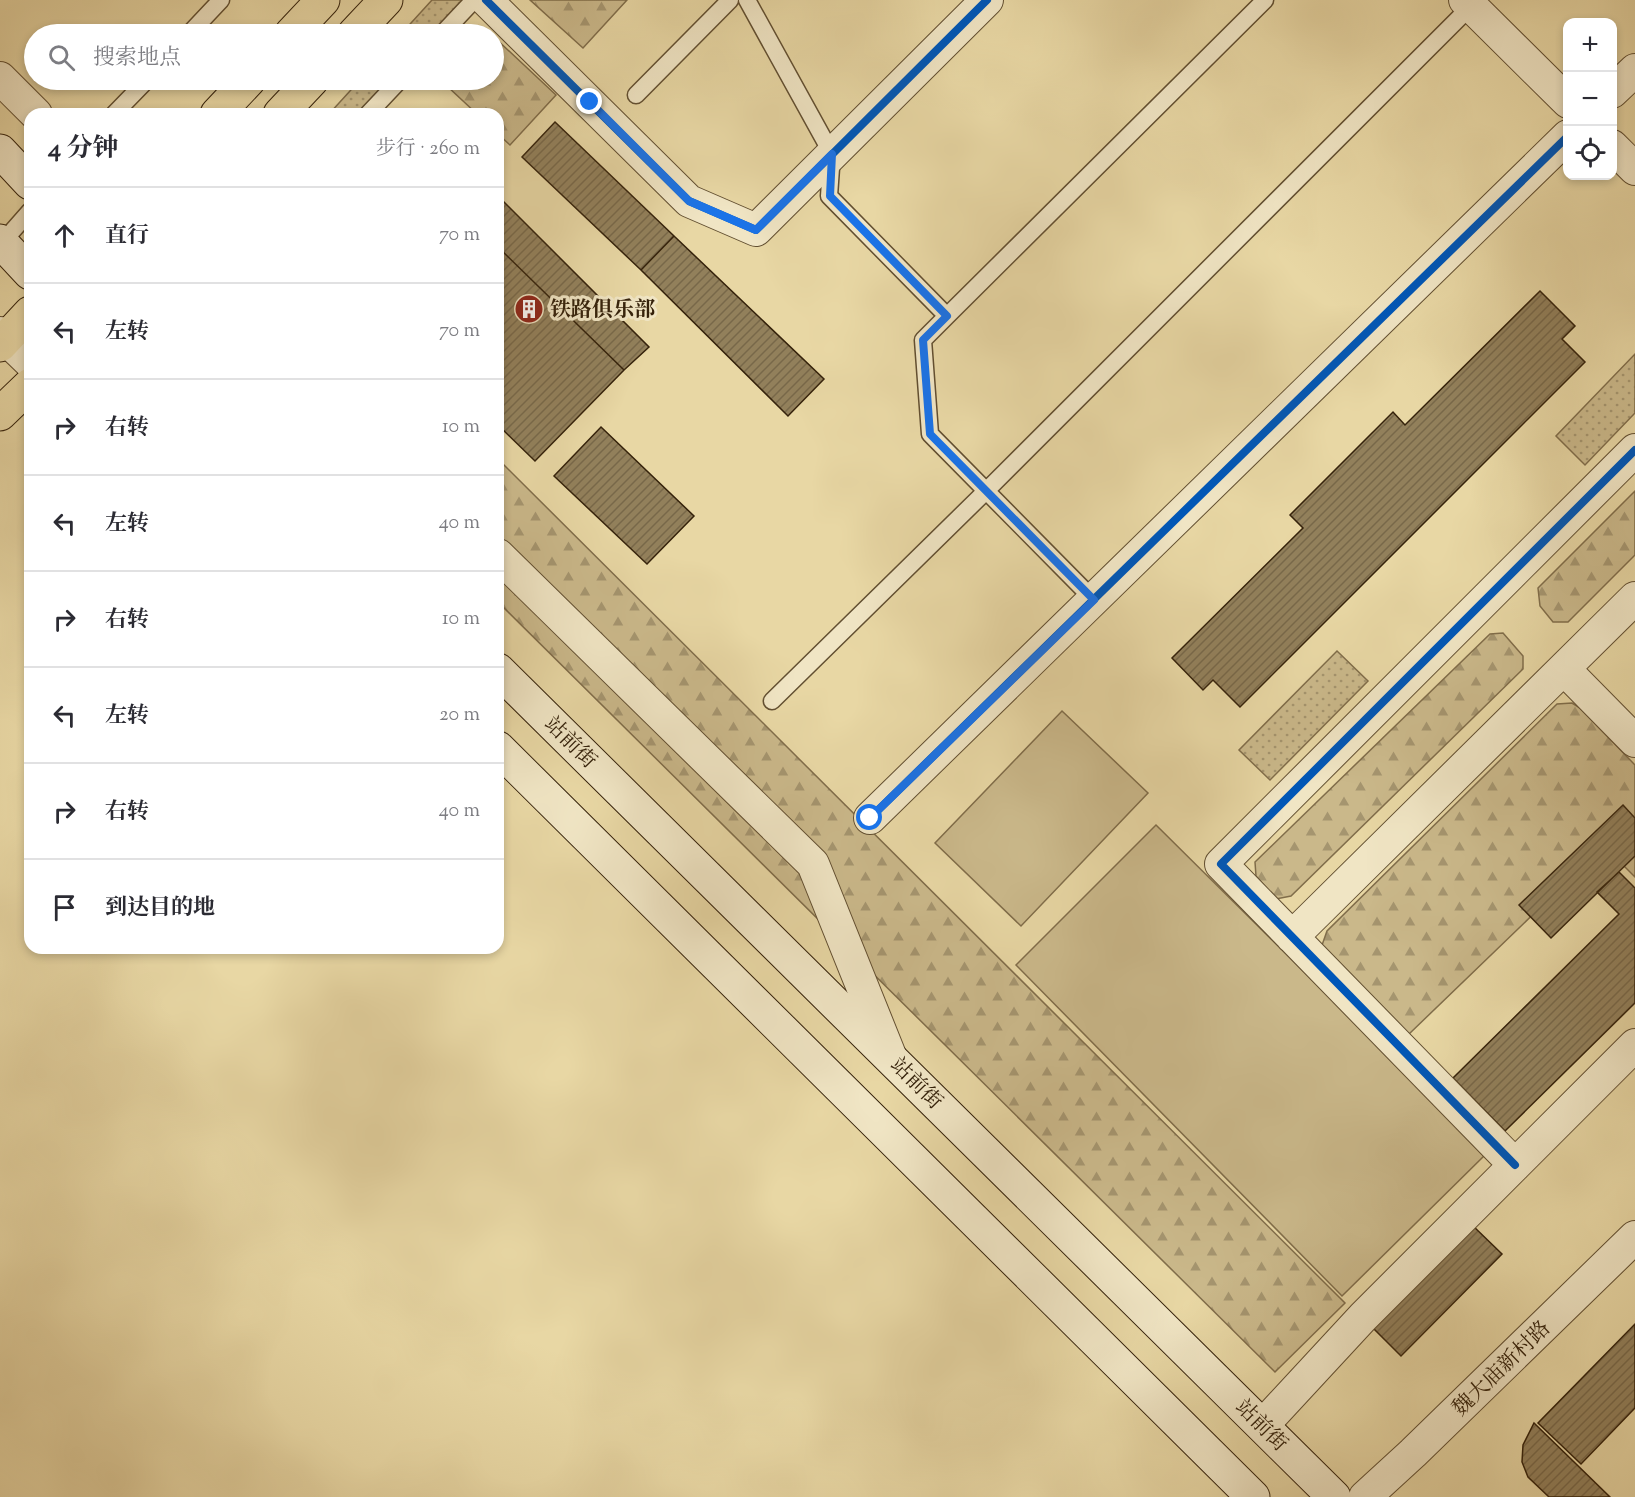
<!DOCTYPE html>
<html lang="zh">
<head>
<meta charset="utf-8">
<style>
  body { margin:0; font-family:"Sorts Mill Goudy","Noto Serif SC",serif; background:#f2f2f3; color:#2b2b33 }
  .controls { position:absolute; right:18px; top:18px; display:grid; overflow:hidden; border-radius:12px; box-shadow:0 3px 9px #0003 }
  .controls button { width:54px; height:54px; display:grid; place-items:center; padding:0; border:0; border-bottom:2px solid #e1e1e2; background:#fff; color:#2b2b33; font:30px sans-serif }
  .stop { position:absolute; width:18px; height:18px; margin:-14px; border:4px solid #1a73e8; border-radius:50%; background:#fff }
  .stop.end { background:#1a73e8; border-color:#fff; box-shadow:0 2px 6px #0008 }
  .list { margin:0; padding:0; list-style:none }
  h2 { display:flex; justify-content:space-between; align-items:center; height:78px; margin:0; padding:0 24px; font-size:26px }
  h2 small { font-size:20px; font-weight:400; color:#7c7c81 }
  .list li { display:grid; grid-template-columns:39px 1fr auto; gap:18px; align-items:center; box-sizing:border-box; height:96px; padding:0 24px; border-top:2px solid #e1e1e2 }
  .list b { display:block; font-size:22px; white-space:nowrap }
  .list em { font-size:20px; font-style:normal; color:#7c7c81 }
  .icon { flex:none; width:33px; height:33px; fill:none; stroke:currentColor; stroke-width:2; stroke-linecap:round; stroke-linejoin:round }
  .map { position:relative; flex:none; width:1635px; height:1497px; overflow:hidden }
  .search { position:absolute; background:#fff; box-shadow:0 3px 9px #0003; left:24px; top:24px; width:480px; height:66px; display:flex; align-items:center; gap:15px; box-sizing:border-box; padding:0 21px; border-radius:33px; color:#7c7c81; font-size:22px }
  .panel { position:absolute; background:#fff; box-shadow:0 3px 9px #0003; left:24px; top:108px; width:480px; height:846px; border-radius:18px }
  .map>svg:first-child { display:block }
  .grass { fill:url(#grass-dots); stroke:#806d4a; stroke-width:1.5 }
  .forest { fill:url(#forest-firs); stroke:#806d4a; stroke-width:1.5 }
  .pitch { fill:#cab88a; stroke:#806d4a; stroke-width:1.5 }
  .building { fill:url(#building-hatch); stroke:#35220b; stroke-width:1.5 }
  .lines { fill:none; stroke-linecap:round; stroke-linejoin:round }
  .lane-casing { stroke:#624f31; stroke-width:19 }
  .street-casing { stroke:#624f31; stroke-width:34 }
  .secondary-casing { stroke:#35220b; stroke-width:35 }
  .primary-casing { stroke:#35220b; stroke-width:35 }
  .lane { stroke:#f0e5c4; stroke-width:16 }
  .street { stroke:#f0e5c4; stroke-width:32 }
  .secondary { stroke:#f0e5c4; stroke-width:33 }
  .primary { stroke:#e8d7a4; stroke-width:33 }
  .cycleway-casing { stroke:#f0e5c4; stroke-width:11 }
  .cycleway { stroke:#0057b8; stroke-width:8 }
  .route { stroke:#1a73e8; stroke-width:8 }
  .labels { text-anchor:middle; stroke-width:6; stroke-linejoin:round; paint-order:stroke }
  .poi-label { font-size:21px; font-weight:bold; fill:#35220b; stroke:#f0e5c4; text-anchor:start }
  .street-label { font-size:21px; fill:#35220b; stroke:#f0e5c4 }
</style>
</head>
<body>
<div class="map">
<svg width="1635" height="1497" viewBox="0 0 1635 1497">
  <defs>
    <pattern id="grass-dots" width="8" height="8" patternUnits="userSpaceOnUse" patternTransform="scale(1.5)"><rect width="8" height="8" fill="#cab88a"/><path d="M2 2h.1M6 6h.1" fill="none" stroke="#a5956f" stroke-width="1.8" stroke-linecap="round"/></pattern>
    <pattern id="forest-firs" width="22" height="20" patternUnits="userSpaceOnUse" patternTransform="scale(1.5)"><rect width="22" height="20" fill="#cab88a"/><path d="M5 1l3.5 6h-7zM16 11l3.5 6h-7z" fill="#a5956f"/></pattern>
    <pattern id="building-hatch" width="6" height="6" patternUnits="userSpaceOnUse" patternTransform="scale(1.5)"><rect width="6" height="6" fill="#92805b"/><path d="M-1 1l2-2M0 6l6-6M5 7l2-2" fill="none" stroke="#786849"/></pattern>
  </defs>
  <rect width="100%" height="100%" fill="#e8d7a4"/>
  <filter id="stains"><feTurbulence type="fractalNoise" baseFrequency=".00333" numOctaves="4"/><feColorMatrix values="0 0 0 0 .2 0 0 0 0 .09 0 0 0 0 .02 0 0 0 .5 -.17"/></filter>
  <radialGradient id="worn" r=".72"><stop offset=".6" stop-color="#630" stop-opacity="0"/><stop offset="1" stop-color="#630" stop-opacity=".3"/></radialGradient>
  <!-- grass -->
  <path class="grass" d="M432,0h31l-32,34h-30z
    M360,80h30l-31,34h-30z
    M1635,354v59l-50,52 -29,-29z
    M1337,651l31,30 -98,99 -31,-30z"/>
  <!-- forest -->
  <path class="forest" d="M530,0h97l-44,48z
    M494,37l62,58 -46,50 -12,-11v-20h-21l-30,-28 7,-6h40z
    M498,459l847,844 -70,69 -777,-770z
    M1635,491v64l-67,67h-15l-13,-16 -2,-18z
    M1503,633l20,23v13l-232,227 -15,3 -20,-23 -1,-14 235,-228z
    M1572,703l8,5 55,57v112l-31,-31 -196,189 -87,-87 6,-17 230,-227z"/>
  <!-- pitch -->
  <path class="pitch" d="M1062,711l86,82 -127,133 -86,-83z
    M1156,825l331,328 -145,143 -326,-331z"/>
  <!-- building -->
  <path class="building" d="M555,122l119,114 -33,34 -119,-113z
    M498,196l151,151 -25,23 -126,-123z
    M674,236l150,143 -36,37 -147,-146z
    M498,247l126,123 -89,91 -37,-36z
    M1540,291l35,35 -13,13 23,23 -345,345 -27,-27 -10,10 -31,-32 131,-130 -13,-13 103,-103 12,13z
    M601,427l93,89 -47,48 -93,-88z
    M1623,805l12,13v38l-84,82 -32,-33z
    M1619,872l16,16v115l-130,128 -52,-53 166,-164 -22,-22z
    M1471,1224l31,30 -101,102 -31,-31z
    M1635,1324v84l-54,56 -43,-41z
    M1534,1423l76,74h-61l-21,-20 -6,-15 1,-17z"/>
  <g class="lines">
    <!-- lane casing -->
    <g class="lane-casing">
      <path id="lane" d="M747,0l85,154 -3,42 118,120 318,-316
        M189,34l32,-34
        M442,34l32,-34
        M636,95l94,-95
        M114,114l33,-34
        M368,114l32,-34
        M0,245l30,-34
        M947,316l-24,24 7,94 164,166
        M772,701l214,-210 490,-490"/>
    </g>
    <!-- street casing -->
    <g class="street-casing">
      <path id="street" d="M486,0l203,201 67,29 231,-230
        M1465,0l103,102
        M0,78l36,36
        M1612,92l23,-22
        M1612,146l23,23
        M0,333l30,29
        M498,555l315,309 78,194
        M1564,669l71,72
        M870,818l698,-682
        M1292,937l343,-339
        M1515,1165l-294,-301 414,-414
        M1263,1425l100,-108 272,-272
        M1365,1497l48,-44 222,-216"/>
    </g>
    <!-- secondary casing -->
    <g class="secondary-casing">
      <path id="secondary" d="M0,151l30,32
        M0,241l30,32
        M498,670l836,827
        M498,748l755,749"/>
    </g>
    <!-- primary casing -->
    <g class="primary-casing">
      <path id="primary" d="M291,34l32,-34
        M354,34l32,-34
        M217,114l32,-34
        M280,114l32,-34
        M0,345l30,-32
        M0,414l30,-29"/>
    </g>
    <!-- lane -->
    <use href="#lane" class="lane"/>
    <!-- street -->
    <use href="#street" class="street"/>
    <!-- secondary -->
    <use href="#secondary" class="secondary"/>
    <!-- primary -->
    <use href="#primary" class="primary"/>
    <!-- cycleway casing -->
    <g class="cycleway-casing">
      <path id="cycleway" d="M486,0l203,201 67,29 231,-230
        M870,818l698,-682
        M1515,1165l-294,-301 414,-414"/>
    </g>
    <!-- cycleway -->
    <use href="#cycleway" class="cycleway"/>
  </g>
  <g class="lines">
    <!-- route -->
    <path class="route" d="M590,102l99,99 67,29 76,-76 -2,42 117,120 -24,24 7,94 164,166 -224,218"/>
  </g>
  <!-- icons -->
  <defs>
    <g id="building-disc" transform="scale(1.5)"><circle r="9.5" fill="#8f2418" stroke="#f0e5c4"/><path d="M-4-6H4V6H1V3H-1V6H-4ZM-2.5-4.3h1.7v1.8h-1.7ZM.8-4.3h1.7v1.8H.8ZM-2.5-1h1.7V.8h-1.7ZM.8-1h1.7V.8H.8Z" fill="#fff"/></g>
  </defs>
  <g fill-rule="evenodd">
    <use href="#building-disc" x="529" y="309"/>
  </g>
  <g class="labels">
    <!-- poi labels -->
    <g class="poi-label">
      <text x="550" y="316">铁路俱乐部</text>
    </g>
    <!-- street labels -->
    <g class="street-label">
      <text transform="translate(571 742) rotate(45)" y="7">站前街</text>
      <text transform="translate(917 1083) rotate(45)" y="7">站前街</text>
      <text transform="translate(1501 1368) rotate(-44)" y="7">魏大庙新村路</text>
      <text transform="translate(1262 1425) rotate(45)" y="7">站前街</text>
    </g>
  </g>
  <rect width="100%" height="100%" filter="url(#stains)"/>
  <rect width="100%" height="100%" fill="url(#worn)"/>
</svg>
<div class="controls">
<button>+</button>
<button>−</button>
<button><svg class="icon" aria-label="locate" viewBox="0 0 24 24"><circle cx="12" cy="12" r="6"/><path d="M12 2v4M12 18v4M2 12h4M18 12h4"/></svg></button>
</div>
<div class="stop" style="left:870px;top:818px"></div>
<div class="stop end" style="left:590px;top:102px"></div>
<div class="search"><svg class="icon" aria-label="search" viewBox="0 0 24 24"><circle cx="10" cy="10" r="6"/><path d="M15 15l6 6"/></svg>搜索地点</div>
<section class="panel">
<h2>4 分钟<small>步行 · 260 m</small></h2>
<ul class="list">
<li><svg class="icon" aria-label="ahead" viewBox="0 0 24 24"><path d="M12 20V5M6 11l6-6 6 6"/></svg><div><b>直行</b></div><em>70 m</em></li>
<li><svg class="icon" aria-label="left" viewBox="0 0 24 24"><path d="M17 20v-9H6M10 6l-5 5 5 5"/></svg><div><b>左转</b></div><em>70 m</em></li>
<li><svg class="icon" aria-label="right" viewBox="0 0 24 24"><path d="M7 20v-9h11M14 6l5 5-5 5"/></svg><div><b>右转</b></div><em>10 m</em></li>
<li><svg class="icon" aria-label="left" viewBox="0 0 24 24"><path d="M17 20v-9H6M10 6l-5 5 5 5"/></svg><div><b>左转</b></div><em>40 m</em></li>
<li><svg class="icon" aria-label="right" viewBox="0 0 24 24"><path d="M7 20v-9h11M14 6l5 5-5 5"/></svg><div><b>右转</b></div><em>10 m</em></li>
<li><svg class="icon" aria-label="left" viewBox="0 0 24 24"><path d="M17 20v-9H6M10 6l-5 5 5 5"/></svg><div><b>左转</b></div><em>20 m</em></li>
<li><svg class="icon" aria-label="right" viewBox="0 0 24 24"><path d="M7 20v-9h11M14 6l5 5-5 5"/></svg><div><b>右转</b></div><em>40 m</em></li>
<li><svg class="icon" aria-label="arrive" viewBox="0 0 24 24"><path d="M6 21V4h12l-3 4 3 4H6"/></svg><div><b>到达目的地</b></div></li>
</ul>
</section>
</div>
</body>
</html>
